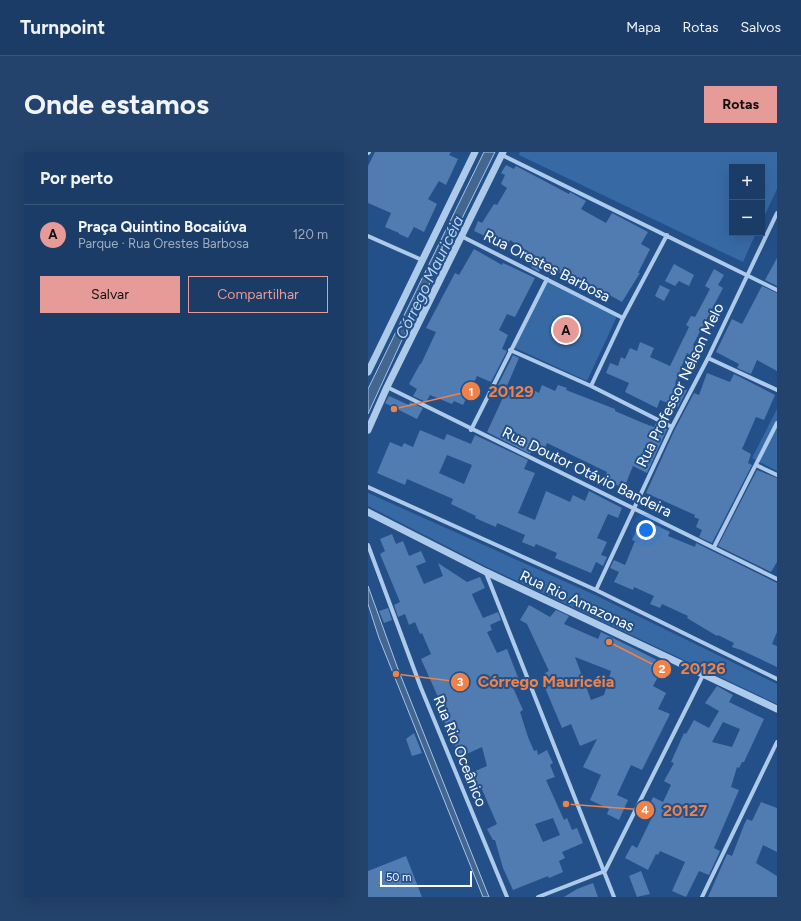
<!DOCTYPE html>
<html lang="pt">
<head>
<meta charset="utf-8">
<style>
  body { margin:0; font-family:Figtree,sans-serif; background:#23436c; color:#f1f3f6 }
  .controls { position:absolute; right:12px; top:12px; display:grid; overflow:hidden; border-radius:0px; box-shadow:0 4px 16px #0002 }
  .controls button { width:36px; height:36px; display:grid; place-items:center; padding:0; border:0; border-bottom:1px solid #38567a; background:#1a3c66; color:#f1f3f6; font:20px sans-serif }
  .scale { position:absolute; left:12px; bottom:10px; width:92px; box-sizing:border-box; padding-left:4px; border:2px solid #fff; border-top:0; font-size:11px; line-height:14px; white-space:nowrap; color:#fff; -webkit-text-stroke:3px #235088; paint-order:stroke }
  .you { position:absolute; left:278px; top:378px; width:14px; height:14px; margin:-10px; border:3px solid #fff; border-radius:50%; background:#1a73e8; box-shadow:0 0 0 6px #1a73e833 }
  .badge { display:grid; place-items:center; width:26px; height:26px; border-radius:50%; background:#e69b98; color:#111; font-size:13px; font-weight:700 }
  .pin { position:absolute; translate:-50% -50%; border:2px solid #fff; box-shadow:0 1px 4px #0006 }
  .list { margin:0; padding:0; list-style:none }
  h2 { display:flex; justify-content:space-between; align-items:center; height:52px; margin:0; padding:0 16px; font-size:17px }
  h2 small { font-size:13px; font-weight:400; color:#9fadbf }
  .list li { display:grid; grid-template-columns:26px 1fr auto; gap:12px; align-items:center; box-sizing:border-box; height:60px; padding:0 16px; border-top:1px solid #38567a }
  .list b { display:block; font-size:15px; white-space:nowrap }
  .list p { margin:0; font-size:13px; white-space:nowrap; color:#9fadbf }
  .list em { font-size:13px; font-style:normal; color:#9fadbf }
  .actions { display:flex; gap:8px; padding:12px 16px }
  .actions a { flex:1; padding:9px 0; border:1px solid #e69b98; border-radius:0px; text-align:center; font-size:14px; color:#e69b98 }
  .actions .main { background:#e69b98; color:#111 }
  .map { position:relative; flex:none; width:409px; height:745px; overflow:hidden; border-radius:0px }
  header { display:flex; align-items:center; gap:24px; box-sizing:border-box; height:56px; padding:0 20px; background:#1a3c66; border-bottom:1px solid #38567a }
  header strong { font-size:19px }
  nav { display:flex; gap:22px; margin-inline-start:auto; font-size:14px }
  .intro { display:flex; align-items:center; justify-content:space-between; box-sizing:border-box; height:96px; padding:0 24px }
  h1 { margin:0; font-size:28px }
  .button { padding:10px 18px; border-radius:0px; background:#e69b98; color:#111; font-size:14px; font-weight:700 }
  main { display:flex; gap:24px; padding:0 24px }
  aside { flex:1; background:#1a3c66; border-radius:0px; box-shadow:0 4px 16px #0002 }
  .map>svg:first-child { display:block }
  .green { fill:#376aa5 }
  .water { fill:#45668e; stroke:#a2c5eb }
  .building { fill:#507cb2; fill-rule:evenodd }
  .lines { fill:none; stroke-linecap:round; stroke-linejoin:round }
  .minor { stroke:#aecaea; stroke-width:4 }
  .tertiary { stroke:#aecaea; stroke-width:7 }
  .labels { text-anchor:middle; stroke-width:4; stroke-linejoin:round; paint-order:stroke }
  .street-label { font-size:15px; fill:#fff; stroke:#235088 }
  .water-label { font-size:16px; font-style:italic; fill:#bad4f1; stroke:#235088 }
  .leader { fill:none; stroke:#ee8249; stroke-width:1.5 }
  .callout-dot { fill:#ee8249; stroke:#235088; stroke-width:1.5 }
  .mark-label { font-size:12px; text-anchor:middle; font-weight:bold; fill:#fff }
  .callout-label { font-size:16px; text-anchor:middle; font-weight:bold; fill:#ee8249; stroke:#235088; stroke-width:4; stroke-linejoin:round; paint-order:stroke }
</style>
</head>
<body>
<header>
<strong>Turnpoint</strong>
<nav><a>Mapa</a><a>Rotas</a><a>Salvos</a></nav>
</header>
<div class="intro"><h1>Onde estamos</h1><a class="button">Rotas</a></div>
<main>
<aside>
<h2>Por perto<small></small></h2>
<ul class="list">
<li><span class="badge">A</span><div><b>Praça Quintino Bocaiúva</b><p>Parque · Rua Orestes Barbosa</p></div><em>120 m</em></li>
</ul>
<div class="actions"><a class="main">Salvar</a><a>Compartilhar</a></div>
</aside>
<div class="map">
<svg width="409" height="745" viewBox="0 0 409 745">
  <rect width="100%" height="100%" fill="#235088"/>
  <!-- green -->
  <path class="green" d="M152,0h257v37l-15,32v-54h-30v66h24l-13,29 -224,-107z
    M178,126l72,36 -31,67 -74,-34z
    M409,257v62l-25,-13z
    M0,341l227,102 182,89v20l-292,-138 -117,-60z"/>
  <!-- water -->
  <path class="water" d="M116,0h11l-88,177 -39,85v-25z
    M0,434l30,83 91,228h-6l-104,-259 -11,-34z"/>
  <!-- building -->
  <path class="building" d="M7,0h76l-2,3 9,4 -12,26 -7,-4 -11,18 9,5 -13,28 -10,-5 -6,11 -9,-4v-1l-14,-6 6,-14 -23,-10v-37z
    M138,13l8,4 2,-3 53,28 1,-2 16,9 -5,8 25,14 6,-10 36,19 -7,12 9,5 -12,24h2l-18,29 -49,-27 -2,4 -18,-10 -1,2 -10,-5 -3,6 -8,-5 6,-10 -27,-17 -3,6 -33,-15 4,-10 4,2 12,-19 3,1 10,-17 -6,-4 4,-9 -4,-2z
    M106,97l28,16 1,-2 32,15 -20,39 -8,-3 -8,16 9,5 -6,14 5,2 -16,31 -14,-6 -14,29 -9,-4 -2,3 -22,-9 -4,7 -13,-6 4,-7 -8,-5 11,-20h1l15,-32 -10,-4 29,-55 4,2z
    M409,106v28l-12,-6z
    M306,112l20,11 -5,11 -10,-5 -4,5 -10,-5z
    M346,117l10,6 -6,10 5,3 -30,57 2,1 -5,9 -3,-2 -12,30 12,7 -9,17 -18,-7 -3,8 -32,-16 4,-9 -23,-10 4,-10 8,3 3,-9 4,2 5,-11 7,3 3,-9 14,6 -4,9 20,9 19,-39 -3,-2 5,-9 4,1 15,-28 -5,-3z
    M292,133l10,5 -6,11 -9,-5z
    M394,134l15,7v78l-20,-11 -6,14 -14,-6 2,-4 -23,-12 16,-33 10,5z
    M145,203l6,3 -13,30 -8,-3z
    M339,221l23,9 4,-8 41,21 -11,25 -8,-3 -14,32 9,5 -3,9 4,2 -40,78 -13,-6 3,-7 -6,-3 3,-8 -5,-2 1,-2 -49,-22 29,-64 19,-36 5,2z
    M174,233l13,6 3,-6 9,3 -1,2 49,19v2l28,12 11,4 2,-4 11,6 -20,44 -14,-7 -9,22 -20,-8 3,-8 -60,-29 -4,10 -10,-5 -3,6 -43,-22 20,-43 20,9 4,-9 8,4z
    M21,244l20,9 1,-3 13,6 -6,11 -32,-16z
    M52,278l24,10 3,-6 24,10 4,-9 53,25 -4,9 11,4 -17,40 17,7 11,-29 24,11 3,-7 12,6 4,-10 33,17 -4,10 -10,-4 -11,24 10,4 -6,13 6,2 -4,9 -7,-4 -5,11 -36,-15 2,-5 -21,-9 -2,3 -12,-5 3,-7 -28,-12 -1,4 -21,-9 1,-2 -25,-12 2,-5 -46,-20 -2,6 -28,-12 13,-31 12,5 2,-4 9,4zM79,303l25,10 -8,19 -25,-11z
    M389,318l20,8v84l-6,10 -53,-26z
    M277,368l25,12 -2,4 27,11 1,-4 81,40v49l-5,12 5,2v21l-36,-17 -9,-3 2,-4 -16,-8 -1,1 -30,-18 1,-2 -26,-12 -2,4 -10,-4 4,-8 -20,-9 -1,3 -19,-8 5,-10 -9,-4 4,-8 11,5 10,-24 -3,-1 5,-11 3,2z
    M24,382l4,10 7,-3 6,15 12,-5 5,11 -10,4 8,18 19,-8 -5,-13 29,19 13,-5 5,11 -13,6 1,3 10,21 15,-6 3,8 -11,5 2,5 -5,2 10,21 10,-4 12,31 -8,3 12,27 -3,2 8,25 6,14 3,-1 1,5 9,-5 6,13 -3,2 5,12 -9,3 18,40 3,-2 5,12 5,-2 6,15 -21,9 3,6 -6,3 4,11 -14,6 -1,-2 -35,14 -10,-22 -8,-28h-2l-6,-11 10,-5 -17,-39 -6,2 -6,-13 19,-8 -5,-19 -22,10 -16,-36 2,-1 -6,-13 2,-1 -21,-47 10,-5 -9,-21 -2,1 -5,-12 -6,3 -4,-11 -7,3 -4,-12 6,-3 -20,-48 5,-3 -5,-12zM185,666l7,17 -17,7 -8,-18z
    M161,453l21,12 6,-7 13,6 -5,8 34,15 3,-7 64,32 -12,22 13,7 -8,16 12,5 -28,56 -11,-5 -14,30 11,5 -9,20 -12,-6 2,-5 -19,-9 11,-25 -18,-8 14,-28 -17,7 -9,-22 -9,4 -19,-45 6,-2 -4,-8 4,-2 -22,-47 -7,-4zM207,505l36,14 -7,24 -13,5z
    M20,456l4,12 -8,3 -5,-12z
    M349,534l16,9 -4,7 35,17 -20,43h-2l-3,6 -2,-1 -6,20 8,3 -25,58 6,3 -11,24 -10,-4 -13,26 -14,-6 13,-29 -25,-11 -2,4 -2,-1 -8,16 -23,-12 7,-13 5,3 19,-39 -7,-3 4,-9 10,5 8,-17 -7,-4 10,-18 -3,-1 13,-29 2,1 8,-14 15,8 10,-17 -14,-8zM355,570l17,7 -8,18 -20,-5z
    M46,581l8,20 -10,3 -6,-17z
    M393,650l16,6v44l-14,-7 -7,18 21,13v21h-69l19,-43 5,2 12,-31 3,-6 5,2z
    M38,704l16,41h-54v-26z
    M273,719l9,23 -13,3 -8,-21z
    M225,731l5,14h-34l13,-8z"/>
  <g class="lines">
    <!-- minor -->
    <path class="minor" d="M0,1l1,-1
      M134,3l275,135
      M0,84l54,24
      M93,84l162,82
      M142,198l81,36 81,41
      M340,206l69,32
      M223,234l32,-68 44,-83
      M19,235l390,192
      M103,278l76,-151
      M388,313l21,10
      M0,335l228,103 181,89
      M0,393l53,143 86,209
      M346,395l63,-124
      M118,421l128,324
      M228,438l76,-163 36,-69 69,-145
      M170,745l67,-26 98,-196
      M334,745l75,-155"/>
    <!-- tertiary -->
    <path class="tertiary" d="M0,220l107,-220
      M0,278l19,-43 116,-235
      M0,360l118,60 291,137"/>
  </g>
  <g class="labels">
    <!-- street labels -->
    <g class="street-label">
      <text transform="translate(179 114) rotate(27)" y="5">Rua Orestes Barbosa</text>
      <text transform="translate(312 233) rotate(-64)" y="5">Rua Professor Nélson Melo</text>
      <text transform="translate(219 320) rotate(26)" y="5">Rua Doutor Otávio Bandeira</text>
      <text transform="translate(209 449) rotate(25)" y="5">Rua Rio Amazonas</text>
      <text transform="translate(92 599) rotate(68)" y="5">Rua Rio Oceânico</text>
    </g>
    <!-- water labels -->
    <g class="water-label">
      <text transform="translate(61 125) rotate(-64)" y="6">Córrego Mauricéia</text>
    </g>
  </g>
  <!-- callouts -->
  <path class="leader" d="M26 257L103 239M241 490L294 517M28 522L92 530M198 652L277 658"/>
  <g class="callout-dot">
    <circle cx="26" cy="257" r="4"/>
    <circle cx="241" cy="490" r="4"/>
    <circle cx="28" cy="522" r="4"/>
    <circle cx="198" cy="652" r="4"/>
    <circle cx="103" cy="239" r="10"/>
    <circle cx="294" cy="517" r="10"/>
    <circle cx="92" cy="530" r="10"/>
    <circle cx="277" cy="658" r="10"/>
  </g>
  <g class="mark-label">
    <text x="103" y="244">1</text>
    <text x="294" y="521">2</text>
    <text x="92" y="534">3</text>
    <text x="277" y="662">4</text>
  </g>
  <g class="callout-label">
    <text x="143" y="245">20129</text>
    <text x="335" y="522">20126</text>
    <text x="178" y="535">Córrego Mauricéia</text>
    <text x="317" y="664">20127</text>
  </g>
</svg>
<div class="controls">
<button>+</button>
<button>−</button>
</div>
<div class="scale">50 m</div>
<div class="you"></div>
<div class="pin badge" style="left:198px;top:178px">A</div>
</div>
</main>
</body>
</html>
